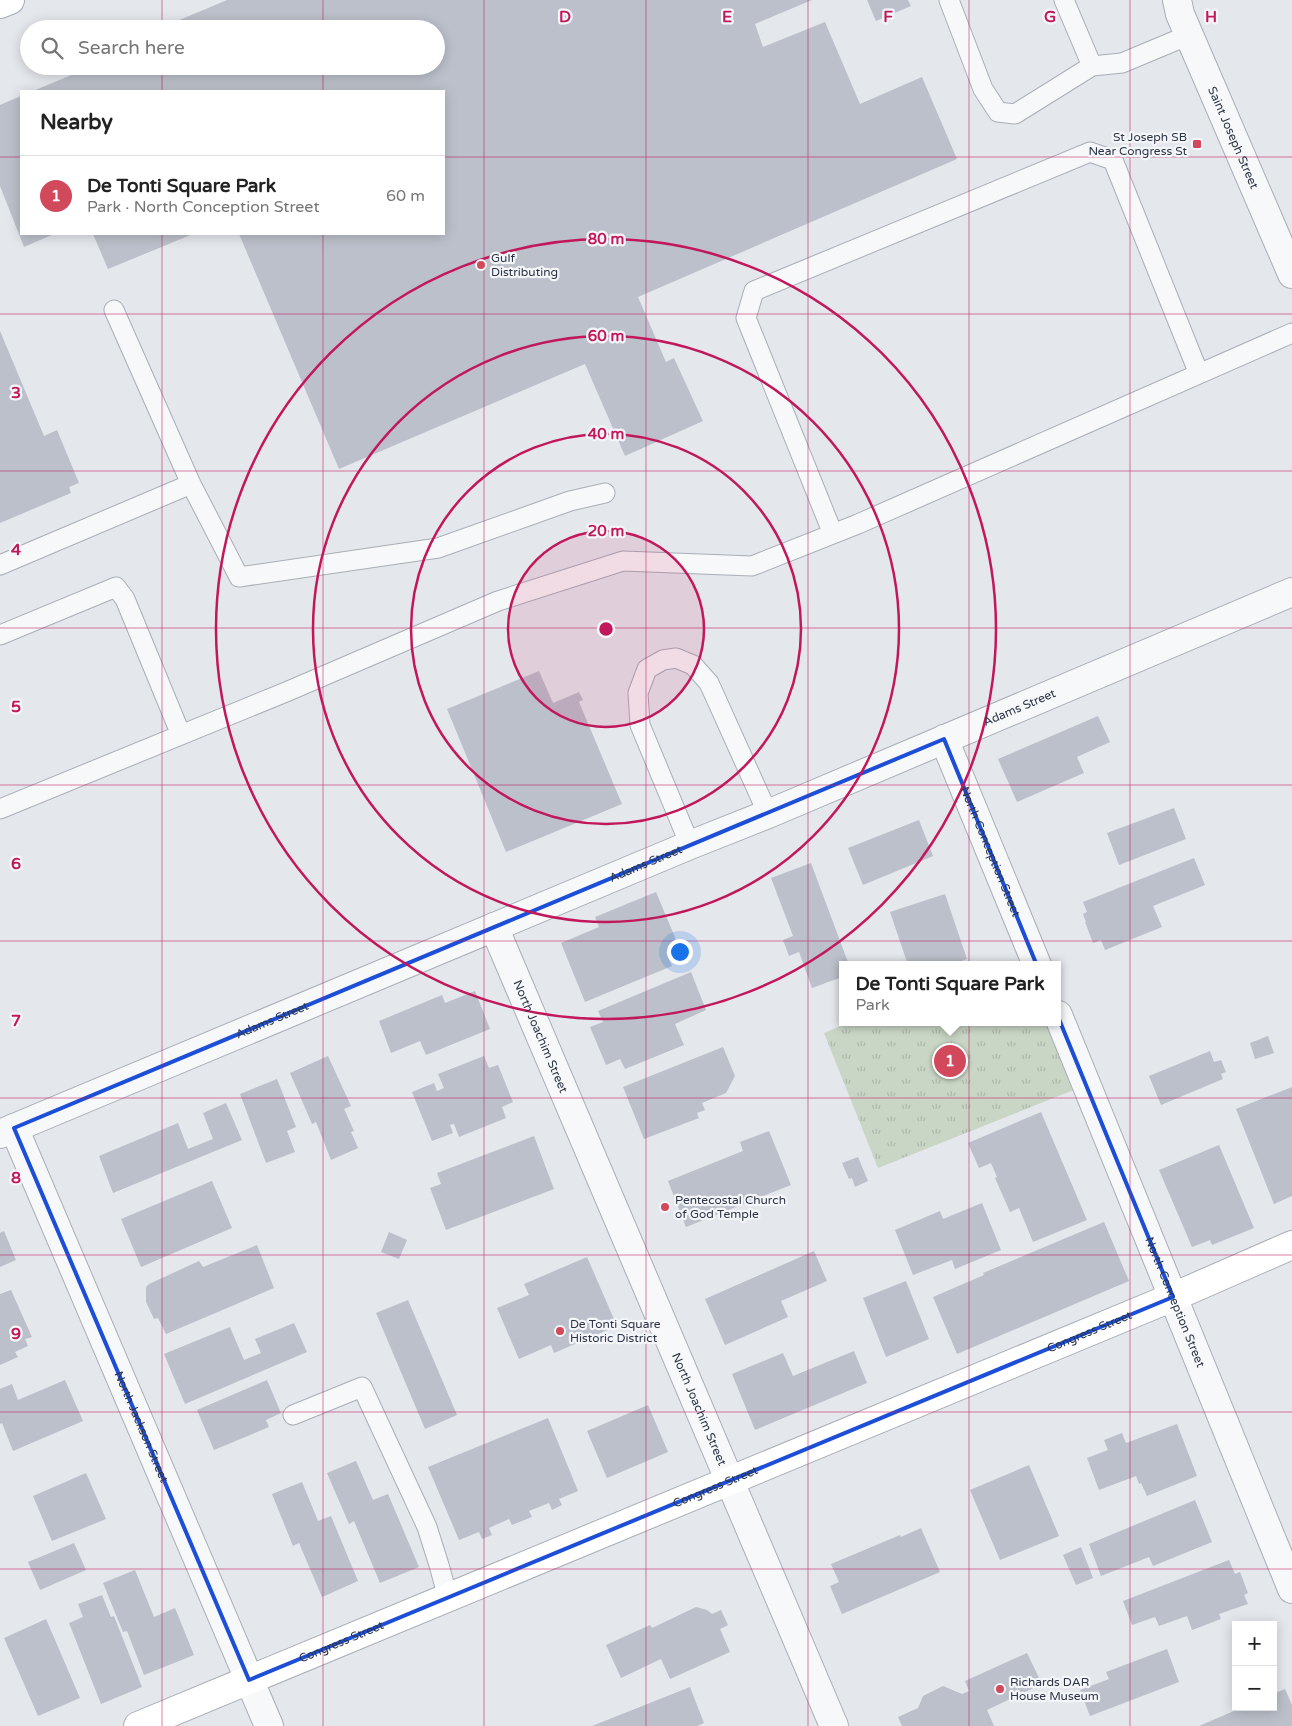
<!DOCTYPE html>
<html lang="en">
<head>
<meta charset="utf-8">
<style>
  body { margin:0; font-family:"Varela Round",sans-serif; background:#f6f6f6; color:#222 }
  .controls { position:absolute; right:15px; bottom:15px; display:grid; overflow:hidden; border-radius:0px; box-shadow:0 2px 12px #0003 }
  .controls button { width:45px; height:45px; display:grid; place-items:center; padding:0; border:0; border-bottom:1px solid #e0e0e0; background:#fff; color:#222; font:25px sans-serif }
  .you { position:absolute; left:679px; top:951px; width:18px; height:18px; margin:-12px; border:4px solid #fff; border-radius:50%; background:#1a73e8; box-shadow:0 0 0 8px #1a73e833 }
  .badge { display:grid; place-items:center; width:32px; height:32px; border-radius:50%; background:#d1495b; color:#fff; font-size:16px; font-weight:700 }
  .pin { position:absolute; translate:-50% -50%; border:2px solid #fff; box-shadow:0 1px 5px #0006 }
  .popup { position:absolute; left:839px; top:961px; width:222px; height:65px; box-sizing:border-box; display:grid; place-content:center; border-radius:0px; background:#fff; filter:drop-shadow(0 1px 4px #0005); font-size:16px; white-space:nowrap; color:#767676 }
  .popup b { font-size:19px; color:#222 }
  .popup::after { content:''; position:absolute; left:50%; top:100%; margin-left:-10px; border:10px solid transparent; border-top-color:#fff }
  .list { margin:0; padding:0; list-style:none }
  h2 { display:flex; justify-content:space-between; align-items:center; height:65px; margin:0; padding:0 20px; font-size:21px }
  h2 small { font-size:16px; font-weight:400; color:#767676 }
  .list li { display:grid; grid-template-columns:32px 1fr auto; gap:15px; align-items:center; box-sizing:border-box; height:80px; padding:0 20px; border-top:1px solid #e0e0e0 }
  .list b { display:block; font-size:19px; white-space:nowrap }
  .list p { margin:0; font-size:16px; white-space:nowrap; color:#767676 }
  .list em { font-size:16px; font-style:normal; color:#767676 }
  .icon { flex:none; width:28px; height:28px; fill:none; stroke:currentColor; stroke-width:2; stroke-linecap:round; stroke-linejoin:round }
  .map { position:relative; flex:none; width:1292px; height:1726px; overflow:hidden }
  .search { position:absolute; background:#fff; box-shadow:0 2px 12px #0003; left:20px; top:20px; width:425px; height:55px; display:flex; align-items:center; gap:12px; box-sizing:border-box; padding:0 18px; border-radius:28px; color:#767676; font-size:19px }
  .panel { position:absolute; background:#fff; box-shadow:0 2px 12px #0003; left:20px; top:90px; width:425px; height:145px; border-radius:0px }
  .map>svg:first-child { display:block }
  .park { fill:url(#park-tufts) }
  .building { fill:#bbc0ca }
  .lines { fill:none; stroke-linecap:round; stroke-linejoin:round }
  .lane-casing { stroke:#a9aeb7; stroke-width:21 }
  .street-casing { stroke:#a9aeb7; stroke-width:30 }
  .secondary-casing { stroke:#a9aeb7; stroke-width:30 }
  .primary-casing { stroke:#a3abb8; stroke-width:30 }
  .lane { stroke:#f7f8fa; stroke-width:19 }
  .street { stroke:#f7f8fa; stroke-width:28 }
  .secondary { stroke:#fff; stroke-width:28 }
  .primary { stroke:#fff; stroke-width:28 }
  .marked { fill:none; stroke:#1d4ed8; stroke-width:4; stroke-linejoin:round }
  .grid { fill:none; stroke:#c2185b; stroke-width:1; stroke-opacity:0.55 }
  .ring { fill:none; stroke:#c2185b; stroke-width:2.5 }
  .poi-dot { fill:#d1495b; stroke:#f4f6f9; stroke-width:2 }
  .labels { text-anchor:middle; stroke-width:4.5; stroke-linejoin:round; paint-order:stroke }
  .poi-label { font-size:12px; fill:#2b3445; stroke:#f4f6f9; text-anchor:start }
  .street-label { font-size:12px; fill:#2b3445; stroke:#f4f6f9 }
  .grid-label { font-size:16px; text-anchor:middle; font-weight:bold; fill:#c2185b; stroke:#f4f6f9; stroke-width:4.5; stroke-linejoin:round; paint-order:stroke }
  .centre { fill:#c2185b; stroke:#f4f6f9; stroke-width:2.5 }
  .ring-label { font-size:15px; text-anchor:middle; font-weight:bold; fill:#c2185b; stroke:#f4f6f9; stroke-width:4.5; stroke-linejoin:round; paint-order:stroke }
</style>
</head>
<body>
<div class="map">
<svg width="1292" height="1726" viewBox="0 0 1292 1726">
  <defs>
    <pattern id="park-tufts" width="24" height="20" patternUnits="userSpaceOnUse" patternTransform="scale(1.25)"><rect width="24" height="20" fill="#c9d6c5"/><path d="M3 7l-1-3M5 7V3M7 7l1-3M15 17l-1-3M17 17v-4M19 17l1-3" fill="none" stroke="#adb8ab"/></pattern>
  </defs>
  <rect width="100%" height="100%" fill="#e4e7ec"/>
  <!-- park -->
  <path class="park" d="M850,1022h199l27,67 -198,79 -54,-135z"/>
  <!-- building -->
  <path class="building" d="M227,0h585l-57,24 8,23 62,-25 35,82 62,-27 35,82 -319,138 28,65 8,-4 29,63 -78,35 -40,-92 -246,105 -100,-235h205v-143h-411l60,-25h343v-37h-278z
    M867,0h41l3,6 -35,15z
    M21,96v138h33l-30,13 -24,-61v-81z
    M93,234h100l-85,35z
    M0,331l44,105 13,-6 22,53 -10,4 2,6 -71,30z
    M539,671l14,32 26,-11 4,8 -4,2 43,102 -116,48 -59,-143z
    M1098,716l12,26 -33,15 7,16 -67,29 -19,-43z
    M1174,808l12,31 -67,26 -12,-32z
    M919,820l14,36 -70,29 -15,-37z
    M1194,858l11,27 -52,21 9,21 -57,23 -4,-10 -8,3 -8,-21h1l-3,-8 4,-2 -4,-10z
    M811,863l38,102h-7v12l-30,11 -13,-36 -10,4 -6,-16 10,-4 -22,-58z
    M656,892l23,55 -13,5 6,14 -87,36 -24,-59 38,-16 -4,-10z
    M945,894l22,65 -18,6h-41l-18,-53z
    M691,972l15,38 -31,14 9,21 -59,24 -5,-10 -14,6 -16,-38 13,-5 -5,-11z
    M475,991l15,38 -64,26 -6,-14 -29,12 -12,-32 63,-26 3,8z
    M1268,1036l6,17 -19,6 -5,-16z
    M723,1047l12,29 -9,17 -24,10 3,7 -8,3 2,5 -55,21 -21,-52z
    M1210,1051l4,11 7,-2 5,12 -5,2 2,5 -62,26 -12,-29z
    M328,1056l23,50 -7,3 10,22 -3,1 7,16 -27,12 -15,-38 -4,2 -22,-51z
    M484,1056l5,12 9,-3 15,37 -11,5 4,11 -47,19 -5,-13 -4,1 3,8 -21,8 -20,-49 22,-9 3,8 7,-3 -6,-14z
    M277,1079l19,48 -9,4 8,21 -29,11 -26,-69z
    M1292,1087v109l-18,8 -38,-95z
    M226,1103l16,37 -129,53 -14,-37 79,-33 10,26 25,-10 -10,-26z
    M1041,1112l46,108 -54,22 -14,-34 -9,4 -15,-34 2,-1 -6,-14 -12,5 -11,-25z
    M769,1131l22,54 -105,42 -18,-46 75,-30 -3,-9z
    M534,1136l20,53 -108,41 -16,-42 11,-4 -4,-11z
    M1219,1145l35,83 -42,17 -2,-5 -18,7 -33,-77z
    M858,1157l10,24 -13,6 -3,-9 -3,1 -7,-16z
    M212,1181l20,47 -91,39 -20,-48z
    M982,1203l19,47 -46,19 -3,-9 -39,15 -18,-45 45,-19 3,8z
    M1104,1222l25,59 -172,73 -24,-57 51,-22 -1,-2z
    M4,1231l12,29 -16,7v-34z
    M389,1232l18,8 -8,19 -18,-7z
    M257,1245l17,43 -108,46 -8,-16 -4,1 -8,-17v-15l3,-3 50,-23 4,6z
    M814,1251l13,30 -46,20 7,16 -63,28 -20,-46z
    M587,1257l30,69 -63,27 -3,-8 -32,14 -22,-51 32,-13 -5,-11z
    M906,1281l23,58 -43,18 -23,-59z
    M11,1290l21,47 -7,2 3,7 -13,6 3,5 -18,8v-71z
    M408,1300l49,115 -32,14 -49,-116z
    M294,1323l13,29 -122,52 -21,-50 66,-27 14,33 17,-7 -6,-14z
    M854,1351l13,32 -112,47 -23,-56 51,-21 10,23z
    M65,1380l18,41 -70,30 -11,-28 -2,1v-35l12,-5 6,16z
    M267,1380l14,33 -15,7 3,7 -55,23 -17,-40z
    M648,1405l20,47 -61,26 -20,-47z
    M548,1418l30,73 -19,8 3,6 -10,5 -3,-7 -20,8 3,6 -20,8 -3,-6 -20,9 3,7 -10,4 -3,-7 -20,8 -31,-73z
    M1177,1424l20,52 -50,20 -6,-13 -2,1 -3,-8 -37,14 -12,-32 21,-8 -4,-10 18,-7 4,10z
    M356,1461l17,39 15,-6 31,73 -39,16 -26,-62 -5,3 -22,-51z
    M1029,1465l30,71 -59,24 -30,-70z
    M86,1473l20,46 -54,22 -19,-45z
    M302,1482l16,39 13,-5 27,65 -36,16 -23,-54 -6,3 -21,-52z
    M1195,1500l17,42 -59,24 -4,-9 -48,19 -12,-32z
    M921,1528l19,44 -98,42 -12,-28 9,-4 -8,-18 69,-29 1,2z
    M74,1543l12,27 -46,20 -12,-28z
    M1081,1547l12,31 -17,7 -13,-30z
    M1229,1560l6,14 5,-2 8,21 -4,2 4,9 -29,10 2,5 -29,11 -5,-14 -28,10 -4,-9 -23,8 -9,-24z
    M135,1570l19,47 21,-9 19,47 -50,20 -17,-44 -4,1 -20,-49z
    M102,1595l9,22 3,-1 28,71 -41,17 -32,-81 14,-6 -5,-13z
    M696,1607l11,3 5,4 9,-4 7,15 -8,4 10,23 -60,27 -9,-20 -40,19 -15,-33 44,-20 2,3z
    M46,1619l34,79 -42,18 -34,-78z
    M1167,1649l12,33 -89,34 -10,-26 29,-11 -3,-7z
    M1027,1653l15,31 -55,26 7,16h-92l-4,-9 20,-9 5,-12 20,-10 19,8 7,-3 -4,-10z
    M690,1687l14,36 -7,3h-105z
    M1285,1689l7,16v21h-93l44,-19h30v-13z"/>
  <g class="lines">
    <!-- lane casing -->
    <g class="lane-casing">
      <path id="lane" d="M949,0l34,89 15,23 17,2 77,-48 30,-3 67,-28
        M1064,0l28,66
        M114,310l77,174
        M833,534l-87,-216 8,-27 336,-139 23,8 86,214
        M0,565l191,-81 48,93 199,-29 132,-47 35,-8
        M0,635l116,-48 9,12 56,136
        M0,809l286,-117 212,-91 125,-40 129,5 106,-42 434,-191
        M690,845l-50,-120 -2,-32 9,-24 16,-9 13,-2 17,7 16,18 59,131
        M293,1415l69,-28 65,140 12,38 9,33"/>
    </g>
    <!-- street casing -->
    <g class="street-casing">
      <g id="street">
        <path id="s1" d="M1177,0l3,14 9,21 103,239"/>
        <path id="s2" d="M944,739l93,226"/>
        <path id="s3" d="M494,927l340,799"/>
        <path id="s4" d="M1058,1015l234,574"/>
        <path id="s5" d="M14,1128l255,598"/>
        <path id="s6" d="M0,1134l690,-289 78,-31 524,-222"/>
      </g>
    </g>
    <!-- secondary casing -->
    <g class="secondary-casing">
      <g id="secondary">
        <path id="s7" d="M138,1726l1035,-429 119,-52"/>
      </g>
    </g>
    <!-- primary casing -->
    <g class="primary-casing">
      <path id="primary" d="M0,4l10,-4"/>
    </g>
    <!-- lane -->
    <use href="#lane" class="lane"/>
    <!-- street -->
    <use href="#street" class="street"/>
    <!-- secondary -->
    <use href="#secondary" class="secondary"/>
    <!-- primary -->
    <use href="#primary" class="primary"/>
  </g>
  <!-- marked area -->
  <path class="marked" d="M944,739l229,558 -924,383 -235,-552z"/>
  <!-- grid -->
  <path class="grid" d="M162,0v29M323,0v29M484,0v1726M646,0v1726M808,0v1726M969,0v1726M1130,0v1726M162,66v25M323,66v25M0,157h21M444,157h848M162,234v1492M323,234v1492M0,314h1292M0,471h1292M0,628h1292M0,785h1292M0,941h1292M0,1098h1292M0,1255h1292M0,1412h1292M0,1569h1292"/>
  <!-- distance rings -->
  <circle cx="606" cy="629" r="98" fill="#c2185b" fill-opacity=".12"/>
  <g class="ring">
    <circle cx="606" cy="629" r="98"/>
    <circle cx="606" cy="629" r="195"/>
    <circle cx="606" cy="629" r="293"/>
    <circle cx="606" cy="629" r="390"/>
  </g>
  <!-- markers -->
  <g class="poi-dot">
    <rect x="1192" y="139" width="10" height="10" rx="2.5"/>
    <circle cx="481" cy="265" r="5"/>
    <circle cx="665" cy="1207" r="5"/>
    <circle cx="560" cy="1331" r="5"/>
    <circle cx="1000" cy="1689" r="5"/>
  </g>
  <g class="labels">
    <!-- poi labels -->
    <g class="poi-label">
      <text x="1187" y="141" text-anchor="end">St Joseph SB<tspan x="1187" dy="14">Near Congress St</tspan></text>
      <text x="491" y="262">Gulf<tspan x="491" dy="14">Distributing</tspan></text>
      <text x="675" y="1204">Pentecostal Church<tspan x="675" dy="14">of God Temple</tspan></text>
      <text x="570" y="1328">De Tonti Square<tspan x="570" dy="14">Historic District</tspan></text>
      <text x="1010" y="1686">Richards DAR<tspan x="1010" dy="14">House Museum</tspan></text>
    </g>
    <!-- street labels -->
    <g class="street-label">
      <text dy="4" stroke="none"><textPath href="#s1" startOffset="149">Saint Joseph Street</textPath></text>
      <text dy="4" stroke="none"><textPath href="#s6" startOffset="1105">Adams Street</textPath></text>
      <text dy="4" stroke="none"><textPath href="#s2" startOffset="122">North Conception Street</textPath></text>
      <text dy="4" stroke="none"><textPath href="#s6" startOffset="700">Adams Street</textPath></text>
      <text dy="4" stroke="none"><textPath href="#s6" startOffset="295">Adams Street</textPath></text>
      <text dy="4" stroke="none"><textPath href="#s3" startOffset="119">North Joachim Street</textPath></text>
      <text dy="4" stroke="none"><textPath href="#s4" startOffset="310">North Conception Street</textPath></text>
      <text dy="4" stroke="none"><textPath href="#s7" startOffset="1030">Congress Street</textPath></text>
      <text dy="4" stroke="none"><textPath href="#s3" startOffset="524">North Joachim Street</textPath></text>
      <text dy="4" stroke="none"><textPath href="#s5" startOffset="325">North Jackson Street</textPath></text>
      <text dy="4" stroke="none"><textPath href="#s7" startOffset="625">Congress Street</textPath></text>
      <text dy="4" stroke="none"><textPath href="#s7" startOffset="220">Congress Street</textPath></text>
    </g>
  </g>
  <g class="grid-label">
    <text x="565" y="22">D</text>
    <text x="727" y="22">E</text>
    <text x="888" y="22">F</text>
    <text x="1050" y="22">G</text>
    <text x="1211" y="22">H</text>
    <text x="16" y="398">3</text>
    <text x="16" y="555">4</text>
    <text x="16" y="712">5</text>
    <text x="16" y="869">6</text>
    <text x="16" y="1026">7</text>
    <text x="16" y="1183">8</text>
    <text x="16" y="1339">9</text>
  </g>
  <circle cx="606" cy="629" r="8" class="centre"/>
  <g class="ring-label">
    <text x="606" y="244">80 m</text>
    <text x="606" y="341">60 m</text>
    <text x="606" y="439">40 m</text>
    <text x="606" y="536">20 m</text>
  </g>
</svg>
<div class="controls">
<button>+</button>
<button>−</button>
</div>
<div class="you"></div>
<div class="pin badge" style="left:950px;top:1061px">1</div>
<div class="popup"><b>De Tonti Square Park</b>Park</div>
<div class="search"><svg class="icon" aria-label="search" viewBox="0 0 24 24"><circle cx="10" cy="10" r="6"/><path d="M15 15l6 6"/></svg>Search here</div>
<section class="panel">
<h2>Nearby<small></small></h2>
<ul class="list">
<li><span class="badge">1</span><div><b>De Tonti Square Park</b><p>Park · North Conception Street</p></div><em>60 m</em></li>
</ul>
</section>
</div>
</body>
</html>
